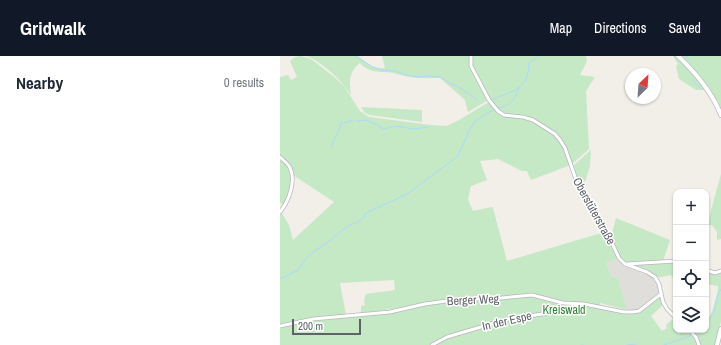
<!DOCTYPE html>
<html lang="en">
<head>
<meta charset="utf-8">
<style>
  body { margin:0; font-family:"Archivo Narrow",sans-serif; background:#f2f2f3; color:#1f2937 }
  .controls { position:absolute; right:12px; bottom:12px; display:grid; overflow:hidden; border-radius:8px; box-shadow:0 1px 3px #0004 }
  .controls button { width:36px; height:36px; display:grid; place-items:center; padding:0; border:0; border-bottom:1px solid #e0e1e3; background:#fff; color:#1f2937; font:20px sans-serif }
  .compass { position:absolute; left:345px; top:12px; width:36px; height:36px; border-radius:50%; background:#fff; box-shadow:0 1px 3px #0004; rotate:25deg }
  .scale { position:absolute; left:12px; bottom:10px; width:69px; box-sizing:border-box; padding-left:4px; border:2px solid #5f6368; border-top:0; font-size:11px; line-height:14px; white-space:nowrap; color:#5f6368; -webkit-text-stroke:3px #fff; paint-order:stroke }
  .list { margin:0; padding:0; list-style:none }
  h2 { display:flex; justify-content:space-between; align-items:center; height:52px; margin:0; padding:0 16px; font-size:17px }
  h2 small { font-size:13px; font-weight:400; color:#747a83 }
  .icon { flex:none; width:22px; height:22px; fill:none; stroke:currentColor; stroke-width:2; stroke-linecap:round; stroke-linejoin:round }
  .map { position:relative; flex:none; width:441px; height:289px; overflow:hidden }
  header { display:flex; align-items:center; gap:24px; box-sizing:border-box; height:56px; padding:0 20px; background:#111827; color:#fff }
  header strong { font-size:19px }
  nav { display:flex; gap:22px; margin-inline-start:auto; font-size:14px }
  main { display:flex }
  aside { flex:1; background:#fff }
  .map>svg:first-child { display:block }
  .industrial { fill:#e0deda }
  .green { fill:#c5e8c5 }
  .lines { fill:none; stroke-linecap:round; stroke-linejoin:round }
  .stream { stroke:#aadaff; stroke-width:1 }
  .street-casing { stroke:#b5b8bc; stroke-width:4.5 }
  .secondary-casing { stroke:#b6babf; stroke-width:5.5 }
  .street { stroke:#fff; stroke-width:3 }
  .secondary { stroke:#fff; stroke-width:4 }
  .labels { text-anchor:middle; stroke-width:3; stroke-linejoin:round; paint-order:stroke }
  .street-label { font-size:12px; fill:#5f6368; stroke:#fff }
  .park-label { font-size:12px; fill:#348238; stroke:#fff }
</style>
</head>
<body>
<header>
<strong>Gridwalk</strong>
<nav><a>Map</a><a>Directions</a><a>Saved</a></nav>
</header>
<main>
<aside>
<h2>Nearby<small>0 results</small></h2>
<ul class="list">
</ul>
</aside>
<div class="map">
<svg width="441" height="289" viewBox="0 0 441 289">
  <rect width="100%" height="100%" fill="#f1efe8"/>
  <!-- industrial -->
  <path class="industrial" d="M338,203l7,5 22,8 7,5 4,7 2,10 -22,16h-11l-9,-32 -7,-2 -5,-13z"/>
  <!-- green -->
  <path class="green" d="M21,0l10,3 22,17 11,10 16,25 9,6 62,8 16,1 12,-6 30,-18 4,6 11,8 27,4 23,13 9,14 6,17 -1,2 -37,14 -4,-9h-5l-24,-12 -18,2 7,19 -16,6 -3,13 5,12 19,-4 1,1 14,53 98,-29 13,27 -12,4 5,13 7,2 9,32 -27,-7v4l25,6 14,-2 21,-16 3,10 -12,11 11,15 5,-3 -1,-3 9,-8 1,2v11h12l5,5 5,10h-418v-18c53,-10 106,-16 159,-24v-2l-78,13v-8l4,-1 -1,-5 2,-6 29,-4 -1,-10 -54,3 6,32 -66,10v-112l1,-1 8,13 4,15 41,-38 -41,-27 -1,-4 -12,-15v-79l8,-2 3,5 6,-3 -7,-16 5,-4z
    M27,0h51c8,6 16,15 27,12l-3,-12h88v11l18,33 -20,12 -3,-12 -25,-22c-12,0 -23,1 -35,-2 -6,-1 -13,-4 -19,-4 -9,0 -20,-1 -26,-9 -11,8 -11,19 -9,32 -11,-16 -26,-31 -44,-39z
    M193,0h113l1,5 -7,14 15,2 -9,14 3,57 -1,2 -16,14 -11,-26 -7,-7 -23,-12 -27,-5 -12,-11 -20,-37z
    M393,0h3l5,4v-4h40v56l-11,-22h-14l-17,-11 -3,-13 2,-2z
    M81,51l61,3v12l-52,-7 -5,-2z
    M311,94l-1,16 -8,26 -2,-4 -7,-22z
    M0,102c17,17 12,27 4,47l-4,-2z
    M441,118v65l-4,1v-8l-5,-7 -4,1 2,-12z
    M336,162l54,22 -7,21 -37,2 -6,-6 -9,-19z
    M396,206v20l-5,-7 -15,3 -28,-14z
    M426,214l9,3 6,-2v50l-6,24h-15l-4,-9 -3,-3 4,-3h9c0,-10 4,-12 7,-21 2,-8 5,-15 5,-23l-12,-2z"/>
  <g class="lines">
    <!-- stream -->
    <path class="stream" d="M75,0l18,11 9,3 13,1 15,5 10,1 9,-1 11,1 9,6 8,3 21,14
      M405,0l4,3
      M411,23l10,10
      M210,44c22,-8 39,-11 39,-37l10,-7
      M218,52c12,-2 16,-8 21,-19
      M77,65l10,-1 17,9 11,-3 19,3 14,-2
      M51,91l9,-20 1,-4h3l9,-3
      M0,223l18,-9 9,-13 6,-5 18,-12 10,-9 9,-6 8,-3 7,-6 -1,-2 43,-20 51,-38 11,-25 6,-10 18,-11
      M426,267l8,-11 3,-15 4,-8
      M415,277l3,-3
      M301,289h2
      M347,289l9,-1
      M384,289l26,-9"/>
    <!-- street casing -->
    <g class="street-casing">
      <path id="street" d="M191,0v10l18,34 9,11 6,4 19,2 10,3 22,14 5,6 5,8 14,40 31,51 9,19 6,6 22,8 8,5 4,7 4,18 4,7 9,9
        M0,101c3,3 7,6 9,9 8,14 0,35 -9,46
        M347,208l49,-3
        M426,214l9,3 6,-2
        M0,270l33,-7 77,-7 35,-8 36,-5h30l41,-4 31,8 21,1 40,8h8l7,-1 22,-17
        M409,274l7,7 3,8
        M152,289l15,-8 61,-18 41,-6 31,-8"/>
    </g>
    <!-- secondary casing -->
    <g class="secondary-casing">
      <path id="secondary" d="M398,0c18,17 34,36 43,59
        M437,289l4,-16"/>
    </g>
    <!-- street -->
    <use href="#street" class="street"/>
    <!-- secondary -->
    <use href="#secondary" class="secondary"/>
  </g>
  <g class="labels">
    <!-- street labels -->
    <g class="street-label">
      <text transform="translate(314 155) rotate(61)" y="4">Oberstüterstraße</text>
      <text transform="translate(193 244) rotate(-3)" y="4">Berger Weg</text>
      <text transform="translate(227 265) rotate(-13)" y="4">In der Espe</text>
    </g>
    <!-- park labels -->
    <g class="park-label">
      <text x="284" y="258">Kreiswald</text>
    </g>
  </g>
</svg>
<div class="controls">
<button>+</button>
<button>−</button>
<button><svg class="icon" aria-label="locate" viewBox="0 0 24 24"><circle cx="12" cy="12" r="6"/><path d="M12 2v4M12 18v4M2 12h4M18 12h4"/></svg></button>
<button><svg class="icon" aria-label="layers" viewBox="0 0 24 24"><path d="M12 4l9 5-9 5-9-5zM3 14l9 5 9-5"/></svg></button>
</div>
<svg class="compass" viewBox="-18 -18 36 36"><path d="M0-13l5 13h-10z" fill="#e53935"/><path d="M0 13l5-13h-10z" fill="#747a83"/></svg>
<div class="scale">200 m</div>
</div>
</main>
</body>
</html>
